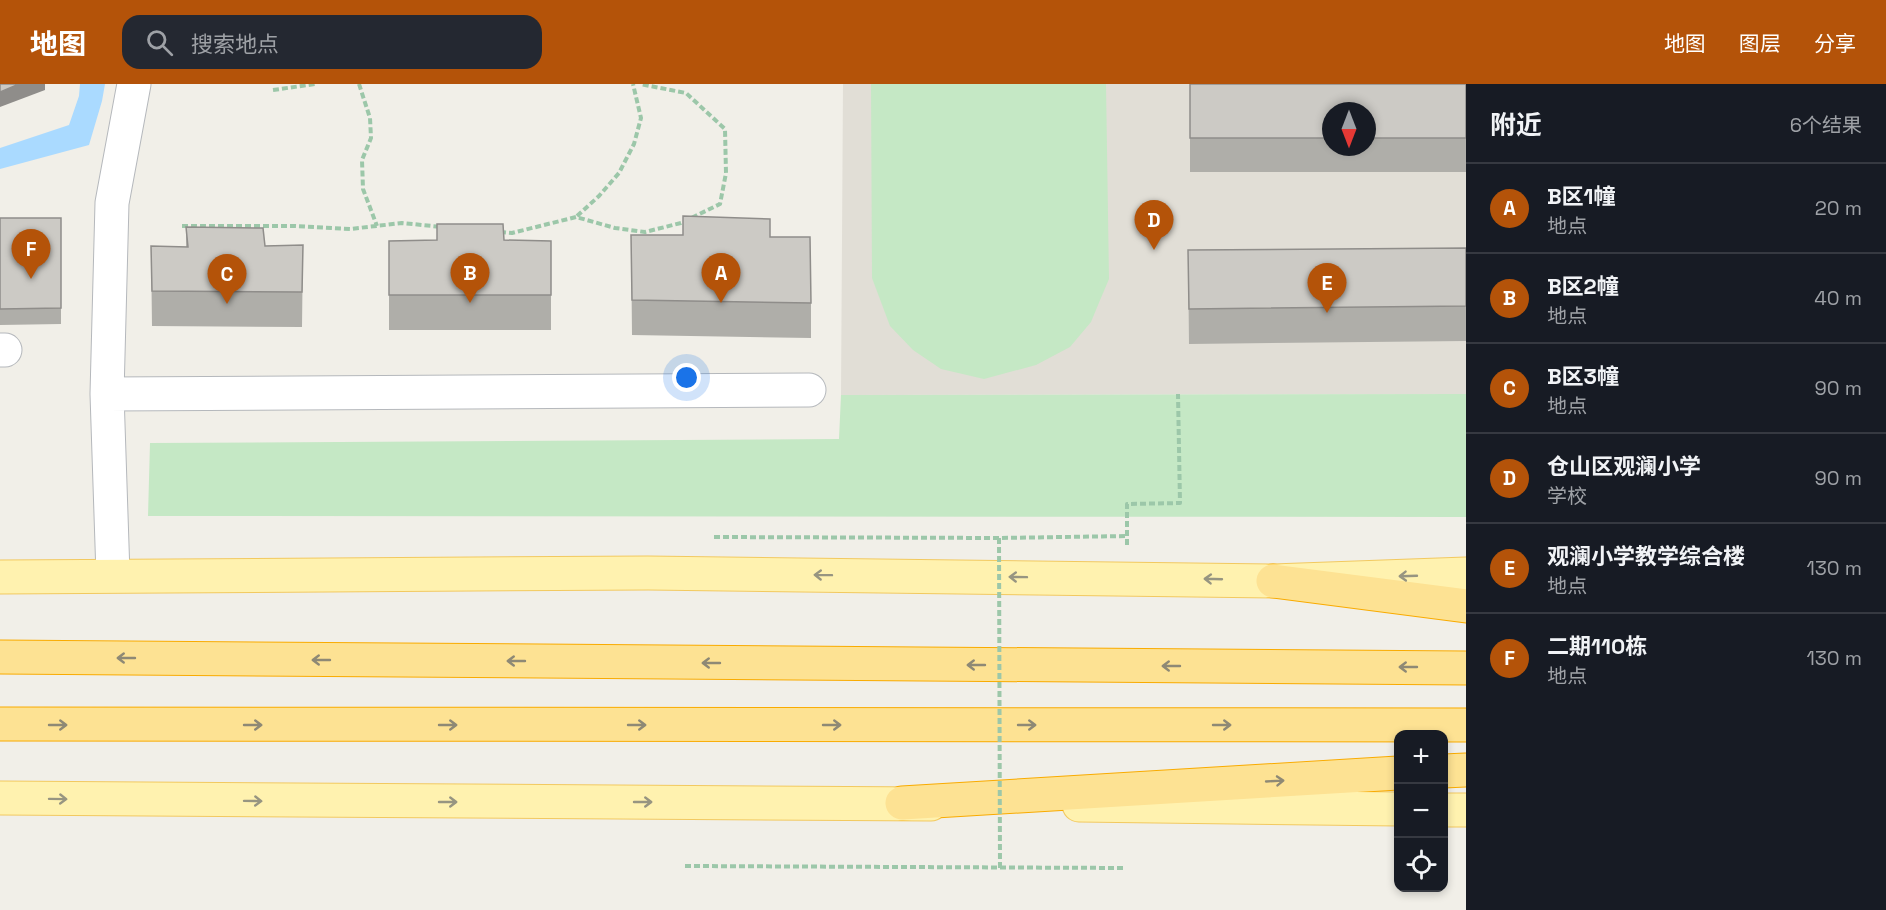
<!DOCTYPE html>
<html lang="zh">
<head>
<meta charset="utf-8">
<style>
  body { margin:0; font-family:"Space Grotesk","Noto Sans SC",sans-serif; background:#242831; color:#f1f3f6 }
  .controls { position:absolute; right:18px; bottom:18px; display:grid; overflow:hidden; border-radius:12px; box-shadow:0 3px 9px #0003 }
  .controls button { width:54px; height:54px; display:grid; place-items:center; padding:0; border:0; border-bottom:2px solid #363941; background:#171b24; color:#f1f3f6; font:30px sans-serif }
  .compass { position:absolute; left:1322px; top:18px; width:54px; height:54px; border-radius:50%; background:#171b24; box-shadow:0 3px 9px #0003; rotate:180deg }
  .you { position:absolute; left:687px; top:294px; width:21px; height:21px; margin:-15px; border:4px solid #fff; border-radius:50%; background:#1a73e8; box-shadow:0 0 0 9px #1a73e833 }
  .badge { display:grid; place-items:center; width:39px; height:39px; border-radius:50%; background:#b45309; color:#fff; font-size:20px; font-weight:700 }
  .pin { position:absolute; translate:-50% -50px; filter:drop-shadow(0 2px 3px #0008) }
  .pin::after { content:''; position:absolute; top:32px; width:21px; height:18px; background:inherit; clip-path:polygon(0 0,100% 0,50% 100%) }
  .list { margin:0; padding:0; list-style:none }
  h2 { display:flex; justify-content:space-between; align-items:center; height:78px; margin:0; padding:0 24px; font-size:26px }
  h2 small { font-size:20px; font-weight:400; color:#9ea1a6 }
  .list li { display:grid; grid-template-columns:39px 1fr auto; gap:18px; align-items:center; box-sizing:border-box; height:90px; padding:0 24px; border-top:2px solid #363941 }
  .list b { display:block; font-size:22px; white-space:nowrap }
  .list p { margin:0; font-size:20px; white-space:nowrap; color:#9ea1a6 }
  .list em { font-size:20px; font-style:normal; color:#9ea1a6 }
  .icon { flex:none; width:33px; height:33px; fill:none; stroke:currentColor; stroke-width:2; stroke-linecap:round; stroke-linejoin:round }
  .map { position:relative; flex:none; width:1466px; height:826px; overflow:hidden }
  header { display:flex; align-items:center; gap:36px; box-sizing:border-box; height:84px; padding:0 30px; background:#b45309; color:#fff }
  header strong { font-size:28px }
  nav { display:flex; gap:33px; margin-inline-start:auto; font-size:21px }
  .search { width:420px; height:54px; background:#242831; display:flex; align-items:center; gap:15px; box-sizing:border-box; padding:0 21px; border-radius:18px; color:#9ea1a6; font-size:22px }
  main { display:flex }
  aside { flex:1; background:#171b24 }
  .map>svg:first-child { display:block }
  .education { fill:#e1ded6; fill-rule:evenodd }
  .green { fill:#c5e8c5 }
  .water { fill:#aadaff }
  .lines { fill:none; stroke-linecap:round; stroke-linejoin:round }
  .minor-casing { stroke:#b5b8bc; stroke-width:35 }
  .major-casing { stroke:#f2c960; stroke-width:35 }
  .highway-casing { stroke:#f9ab00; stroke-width:35 }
  .path { stroke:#9cc7a9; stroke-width:4; stroke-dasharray:6 3; stroke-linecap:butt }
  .minor { stroke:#fff; stroke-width:33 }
  .major { stroke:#fff2af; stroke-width:33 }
  .highway { stroke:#fde293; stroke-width:33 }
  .path-bridge { stroke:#9cc7a9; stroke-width:4; stroke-dasharray:6 3; stroke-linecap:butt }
  .wall { fill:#afaea9; fill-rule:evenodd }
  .shaded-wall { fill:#8f8d8a }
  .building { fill:#cccac5; stroke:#8f8d8a; stroke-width:1.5 }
  .oneway { stroke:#979581 }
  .oneway2 { stroke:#8e8975 }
</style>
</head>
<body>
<header>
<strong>地图</strong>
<div class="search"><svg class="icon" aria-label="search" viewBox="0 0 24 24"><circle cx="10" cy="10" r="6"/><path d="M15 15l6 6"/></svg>搜索地点</div>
<nav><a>地图</a><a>图层</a><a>分享</a></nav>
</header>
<main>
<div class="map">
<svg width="1466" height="826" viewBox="0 0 1466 826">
  <rect width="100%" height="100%" fill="#f1efe8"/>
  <!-- education -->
  <path class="education" d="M843,0h623v310l-625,1zM1331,27h36v36h-36z"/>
  <!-- green -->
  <path class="green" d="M871,0h235l3,195 -11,26 -7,17 -21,25 -34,18 -52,14 -43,-10 -28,-19 -23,-24 -18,-48z
    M1466,310v123l-1318,-1 2,-73 689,-4 2,-44z"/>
  <!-- water -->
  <path class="water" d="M80,0h25l-3,17 -13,44 -89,24v-21l69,-23 10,-29z"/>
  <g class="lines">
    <!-- minor casing -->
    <g class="minor-casing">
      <path id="minor" d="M0,266h5
        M107,310l702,-4
        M113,491l-6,-181 5,-191 22,-119"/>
    </g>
    <!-- major casing -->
    <g class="major-casing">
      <path id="major" d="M0,493l648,-4 625,8 193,-7
        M0,714l931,6
        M1079,721l319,4
        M1444,726h22"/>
    </g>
    <!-- highway casing -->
    <g class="highway-casing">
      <path id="highway" d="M1273,497l193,25
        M0,573l1466,11
        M0,640l1466,1
        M1444,687l22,-1
        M902,719l496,-30"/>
    </g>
    <!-- path -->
    <path class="path" d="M359,0l11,34 1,20 -9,22 1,29 14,37
      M273,6l42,-6
      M577,132l22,-20 20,-23 15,-29 7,-26 -8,-34
      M182,142h113l55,3 52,-6 40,4
      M500,148l12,1 64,-16 39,11 30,4 36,-9 39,-19 6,-31 -1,-44 -39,-36 -46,-9
      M714,453l285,1 128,-2
      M1127,461v-41l53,-1 -2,-109
      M685,782l439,2"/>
    <!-- minor -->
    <use href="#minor" class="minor"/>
    <!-- major -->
    <use href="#major" class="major"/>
    <!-- highway -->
    <use href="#highway" class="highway"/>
    <!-- path-bridge -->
    <path class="path-bridge" d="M999,454l1,331"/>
  </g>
  <!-- wall -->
  <path class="wall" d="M1190,0h276v88h-276zM1331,27h36v36h-36z
    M0,134h61v106l-61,1z
    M186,143l79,19 38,-1 -1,82 -150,-1 -1,-80 35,1z
    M631,151l139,2 41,66v35l-179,-3z
    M504,156l47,1v89h-162v-89z
    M1466,164v93l-277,3 -1,-94z"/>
  <!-- shaded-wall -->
  <path class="shaded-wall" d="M19,0h26v6l-45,17v-15z"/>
  <!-- building -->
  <path class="building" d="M0,0h19l-19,8z
    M1190,0h276v54h-99v-27h-36v27h-141z
    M683,132l87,3v18h40l1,66 -179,-3 -1,-65h52z
    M0,134h61v90l-61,1z
    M437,140h66l1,16 47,1v54h-162v-54l48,-1z
    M186,143l77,1 2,18 38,-1 -1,47 -150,-1 -1,-45 37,1z
    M1466,164v58l-277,3 -1,-59z"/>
  <!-- one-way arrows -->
  <defs><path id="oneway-shaft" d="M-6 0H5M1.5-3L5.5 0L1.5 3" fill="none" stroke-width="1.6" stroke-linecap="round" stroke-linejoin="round" transform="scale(1.5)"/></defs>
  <g class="oneway">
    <use href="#oneway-shaft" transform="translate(823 491) rotate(-179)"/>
    <use href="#oneway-shaft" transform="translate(1408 492) rotate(178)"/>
    <use href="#oneway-shaft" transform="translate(1018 493) rotate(-179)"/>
    <use href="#oneway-shaft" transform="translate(1213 495) rotate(-178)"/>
    <use href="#oneway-shaft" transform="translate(58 715) rotate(1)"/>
    <use href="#oneway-shaft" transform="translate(253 717) rotate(1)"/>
    <use href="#oneway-shaft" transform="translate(448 718)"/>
    <use href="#oneway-shaft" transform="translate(643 718)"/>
  </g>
  <g class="oneway2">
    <use href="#oneway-shaft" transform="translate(126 574) rotate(-180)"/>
    <use href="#oneway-shaft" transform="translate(321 576) rotate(-180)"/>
    <use href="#oneway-shaft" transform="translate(516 577) rotate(-180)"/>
    <use href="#oneway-shaft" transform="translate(711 579) rotate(-180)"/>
    <use href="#oneway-shaft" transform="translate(976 581) rotate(-180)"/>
    <use href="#oneway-shaft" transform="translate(1171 582) rotate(-180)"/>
    <use href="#oneway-shaft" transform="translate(1408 583) rotate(-180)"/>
    <use href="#oneway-shaft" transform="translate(58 641)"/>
    <use href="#oneway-shaft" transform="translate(253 641)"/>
    <use href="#oneway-shaft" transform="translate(448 641)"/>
    <use href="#oneway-shaft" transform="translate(637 641)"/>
    <use href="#oneway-shaft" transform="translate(832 641)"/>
    <use href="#oneway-shaft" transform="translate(1027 641)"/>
    <use href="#oneway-shaft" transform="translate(1222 641)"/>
    <use href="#oneway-shaft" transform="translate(1275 697) rotate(-3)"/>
  </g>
</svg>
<div class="controls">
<button>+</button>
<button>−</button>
<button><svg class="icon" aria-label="locate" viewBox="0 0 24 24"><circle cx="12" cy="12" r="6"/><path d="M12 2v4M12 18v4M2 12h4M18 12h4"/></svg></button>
</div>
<svg class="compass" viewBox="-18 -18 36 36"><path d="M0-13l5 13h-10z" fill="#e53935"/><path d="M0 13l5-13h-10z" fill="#9ea1a6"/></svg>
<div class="you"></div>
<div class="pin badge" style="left:721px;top:219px">A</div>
<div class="pin badge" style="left:470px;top:219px">B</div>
<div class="pin badge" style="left:227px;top:220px">C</div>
<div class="pin badge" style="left:1154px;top:166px">D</div>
<div class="pin badge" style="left:1327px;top:229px">E</div>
<div class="pin badge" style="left:31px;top:195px">F</div>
</div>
<aside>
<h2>附近<small>6个结果</small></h2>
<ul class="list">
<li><span class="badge">A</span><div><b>B区1幢</b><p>地点</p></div><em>20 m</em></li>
<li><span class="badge">B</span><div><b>B区2幢</b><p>地点</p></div><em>40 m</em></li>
<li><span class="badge">C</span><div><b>B区3幢</b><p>地点</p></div><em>90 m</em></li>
<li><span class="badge">D</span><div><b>仓山区观澜小学</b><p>学校</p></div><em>90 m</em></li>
<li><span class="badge">E</span><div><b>观澜小学教学综合楼</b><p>地点</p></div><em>130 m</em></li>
<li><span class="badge">F</span><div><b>二期110栋</b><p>地点</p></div><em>130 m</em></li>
</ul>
</aside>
</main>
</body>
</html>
